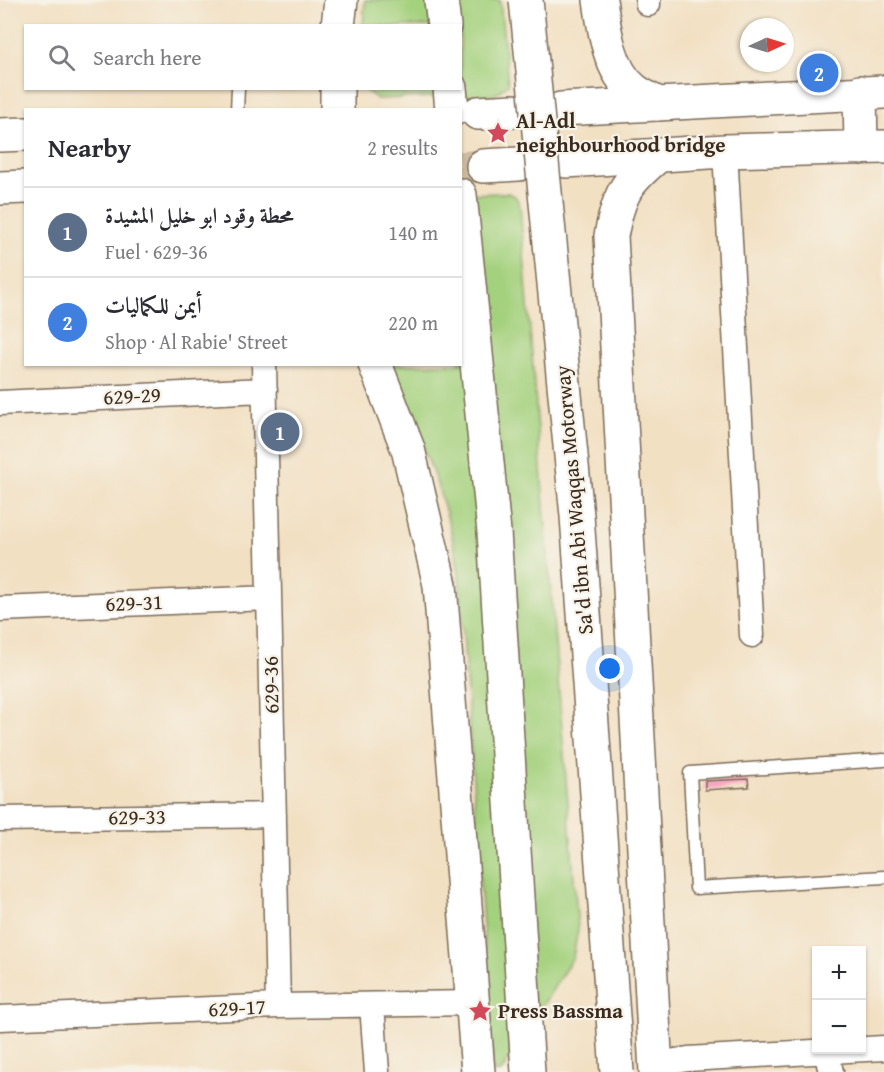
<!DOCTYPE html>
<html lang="en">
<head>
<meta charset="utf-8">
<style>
  body { margin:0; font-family:"Gentium Book Plus",Amiri,serif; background:#f2f2f3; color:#2b2b33 }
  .controls { position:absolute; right:18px; bottom:18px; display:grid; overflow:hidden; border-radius:0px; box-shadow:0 2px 4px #0004 }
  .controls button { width:54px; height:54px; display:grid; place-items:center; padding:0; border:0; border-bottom:2px solid #e1e1e2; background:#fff; color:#2b2b33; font:30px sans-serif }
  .compass { position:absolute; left:740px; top:18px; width:54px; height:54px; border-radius:50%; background:#fff; box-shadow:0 2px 4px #0004; rotate:86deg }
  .you { position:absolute; left:610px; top:669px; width:21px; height:21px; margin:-15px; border:4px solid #fff; border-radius:50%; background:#1a73e8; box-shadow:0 0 0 9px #1a73e833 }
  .badge { display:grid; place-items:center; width:39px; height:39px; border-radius:50%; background:#d1495b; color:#fff; font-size:20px; font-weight:700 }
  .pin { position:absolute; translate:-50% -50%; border:3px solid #fff; box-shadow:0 2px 6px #0006 }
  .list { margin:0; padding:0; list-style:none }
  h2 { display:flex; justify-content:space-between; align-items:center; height:78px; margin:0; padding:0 24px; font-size:26px }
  h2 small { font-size:20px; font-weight:400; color:#7c7c81 }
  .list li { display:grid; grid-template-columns:39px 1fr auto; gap:18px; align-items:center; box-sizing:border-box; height:90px; padding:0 24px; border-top:2px solid #e1e1e2 }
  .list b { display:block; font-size:22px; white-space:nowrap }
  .list p { margin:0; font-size:20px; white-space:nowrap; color:#7c7c81 }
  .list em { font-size:20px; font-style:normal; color:#7c7c81 }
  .icon { flex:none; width:33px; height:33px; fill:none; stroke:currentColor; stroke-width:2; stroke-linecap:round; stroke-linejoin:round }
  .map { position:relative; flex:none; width:884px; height:1072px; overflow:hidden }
  .search { position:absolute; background:#fff; box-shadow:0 2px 4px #0004; left:24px; top:24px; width:438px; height:66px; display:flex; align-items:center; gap:15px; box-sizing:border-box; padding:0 21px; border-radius:0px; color:#7c7c81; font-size:22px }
  .panel { position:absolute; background:#fff; box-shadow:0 2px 4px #0004; left:24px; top:108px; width:438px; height:258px; border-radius:0px }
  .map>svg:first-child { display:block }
  .green { fill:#a4d17e; stroke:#707e4e; stroke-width:1.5 }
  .building { fill:#f8a4c4 }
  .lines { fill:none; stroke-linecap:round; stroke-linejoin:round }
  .primary-tunnel { stroke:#cdbca2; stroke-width:33; stroke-dasharray:33 16; stroke-linecap:butt }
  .lane-casing { stroke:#7b6a58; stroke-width:15 }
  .street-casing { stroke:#7b6a58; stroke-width:27 }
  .secondary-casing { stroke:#7b6a58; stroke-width:36 }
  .primary-casing { stroke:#7b6a58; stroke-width:36 }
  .highway-casing { stroke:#7b6a58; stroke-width:36 }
  .lane { stroke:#fff; stroke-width:12 }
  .street { stroke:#fff; stroke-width:24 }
  .secondary { stroke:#fff; stroke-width:33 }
  .primary { stroke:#fff; stroke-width:33 }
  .highway { stroke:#fff; stroke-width:33 }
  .highway-bridge-casing { stroke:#7b6a58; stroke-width:36; stroke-linecap:butt }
  .highway-bridge { stroke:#fff; stroke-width:33 }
  .labels { text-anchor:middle; stroke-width:4.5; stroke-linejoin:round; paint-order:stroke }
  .poi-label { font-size:21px; font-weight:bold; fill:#3b2a1e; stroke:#f7f3e8; text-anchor:start }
  .street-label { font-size:21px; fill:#3b2a1e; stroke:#f7f3e8 }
</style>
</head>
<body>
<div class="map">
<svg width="884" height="1072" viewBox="0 0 884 1072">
  <rect width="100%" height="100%" fill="#f7f3e8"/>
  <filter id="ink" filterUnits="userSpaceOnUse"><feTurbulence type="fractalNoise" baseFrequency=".0167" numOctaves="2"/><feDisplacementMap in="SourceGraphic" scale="12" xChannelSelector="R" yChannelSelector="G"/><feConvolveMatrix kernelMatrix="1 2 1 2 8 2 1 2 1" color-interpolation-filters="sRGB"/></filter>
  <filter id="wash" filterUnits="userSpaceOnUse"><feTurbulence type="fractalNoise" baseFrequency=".008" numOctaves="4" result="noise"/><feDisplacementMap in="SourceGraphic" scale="24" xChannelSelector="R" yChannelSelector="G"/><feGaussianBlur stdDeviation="1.35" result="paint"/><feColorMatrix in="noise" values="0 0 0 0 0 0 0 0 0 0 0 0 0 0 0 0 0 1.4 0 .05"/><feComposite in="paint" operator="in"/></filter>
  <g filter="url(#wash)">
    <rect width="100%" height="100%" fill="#f2e0c3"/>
    <!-- green -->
    <path class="green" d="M365,0h135l8,84 -13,11 -118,4 -13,-10 96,-1v-62h-97z
      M508,193l8,4 4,9 58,723 -5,28 -72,115h-8l-34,-498c-10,-75 -42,-140 -68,-209l69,-1 1,-170z"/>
    <g id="blocks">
      <!-- building -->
      <path class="building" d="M748,779l1,8 -44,3v-9z"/>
    </g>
  </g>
  <g filter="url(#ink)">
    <use href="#blocks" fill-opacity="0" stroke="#7b6a58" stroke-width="1.5"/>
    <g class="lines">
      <!-- primary-tunnel -->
      <path class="primary-tunnel" d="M460,168l23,-2"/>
      <!-- lane casing -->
      <g class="lane-casing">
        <path id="lane" d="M237,110l1,-22
          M884,760l-194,13 6,115 188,-11"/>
      </g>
      <!-- street casing -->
      <g class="street-casing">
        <path id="street" d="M648,0v4
          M725,151l27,484
          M264,364l14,642
          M0,403l265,-13
          M0,609l269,-11
          M0,819l274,-4
          M372,1005l5,67
          M0,1018l278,-12 196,-3
          M826,1051l5,21
          M656,1064l32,-5 196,-11"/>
      </g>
      <!-- secondary casing -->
      <g class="secondary-casing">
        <path id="secondary" d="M338,26l3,-26
          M337,88v22
          M375,364l33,85 32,136 38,487
          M656,1072l-45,-836c8,-43 15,-54 49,-82"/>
      </g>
      <!-- primary casing -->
      <g class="primary-casing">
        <path id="primary" d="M860,92l1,56
          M561,109l323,-17
          M478,113l36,-2
          M0,135l26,-1
          M566,161l159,-10 159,-4
          M483,166l36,-2
          M0,188l26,-1"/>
      </g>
      <!-- highway casing -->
      <g class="highway-casing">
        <path id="highway" d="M441,0l3,26
          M600,0c4,28 9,70 33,89 7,6 17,10 25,15
          M450,88l2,22
          M460,195l34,337 34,540"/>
      </g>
      <!-- lane -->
      <use href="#lane" class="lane"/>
      <!-- street -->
      <use href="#street" class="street"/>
      <!-- secondary -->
      <use href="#secondary" class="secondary"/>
      <!-- primary -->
      <use href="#primary" class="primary"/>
      <!-- highway -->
      <use href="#highway" class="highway"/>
      <!-- highway-bridge casing -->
      <g class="highway-bridge-casing">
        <path id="highway-bridge" d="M526,0l51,516 40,556"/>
      </g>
      <!-- highway-bridge -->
      <use href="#highway-bridge" class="highway-bridge"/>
    </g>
  </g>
  <!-- icons -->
  <defs>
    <g id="sight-bare" transform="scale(1.8)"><path d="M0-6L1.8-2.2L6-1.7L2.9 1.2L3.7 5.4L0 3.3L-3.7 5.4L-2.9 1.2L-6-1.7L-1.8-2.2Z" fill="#d1495b" stroke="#f7f3e8" stroke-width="2.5" paint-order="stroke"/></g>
  </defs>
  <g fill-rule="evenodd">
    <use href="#sight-bare" x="498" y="133"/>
    <use href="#sight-bare" x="480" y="1011"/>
  </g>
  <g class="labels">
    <!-- poi labels -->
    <g class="poi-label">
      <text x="516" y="128">Al-Adl<tspan x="516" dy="24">neighbourhood bridge</tspan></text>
      <text x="498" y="1018">Press Bassma</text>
    </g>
    <!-- street labels -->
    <g class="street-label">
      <text transform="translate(132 396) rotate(-3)" y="7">629-29</text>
      <text transform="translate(574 500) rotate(-95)" y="7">Sa'd ibn Abi Waqqas Motorway</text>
      <text transform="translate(134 603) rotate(-2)" y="7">629-31</text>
      <text transform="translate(271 685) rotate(-91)" y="7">629-36</text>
      <text transform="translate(137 817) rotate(-1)" y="7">629-33</text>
      <text transform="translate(237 1008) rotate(-3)" y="7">629-17</text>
    </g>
  </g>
</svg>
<div class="controls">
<button>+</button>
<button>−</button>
</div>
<svg class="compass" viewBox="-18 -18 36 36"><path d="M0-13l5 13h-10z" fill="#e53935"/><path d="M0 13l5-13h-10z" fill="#7c7c81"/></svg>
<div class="you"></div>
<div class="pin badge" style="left:280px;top:432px;background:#5c6f8a">1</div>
<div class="pin badge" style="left:819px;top:73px;background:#3f7fe0">2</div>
<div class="search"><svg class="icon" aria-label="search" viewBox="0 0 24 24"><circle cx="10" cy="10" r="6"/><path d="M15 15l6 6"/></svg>Search here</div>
<section class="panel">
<h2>Nearby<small>2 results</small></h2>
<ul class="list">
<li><span class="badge" style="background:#5c6f8a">1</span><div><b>محطة وقود ابو خليل المشيدة</b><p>Fuel · 629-36</p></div><em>140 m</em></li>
<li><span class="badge" style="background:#3f7fe0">2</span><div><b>أيمن للكماليات</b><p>Shop · Al Rabie' Street</p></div><em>220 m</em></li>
</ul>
</section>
</div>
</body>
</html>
